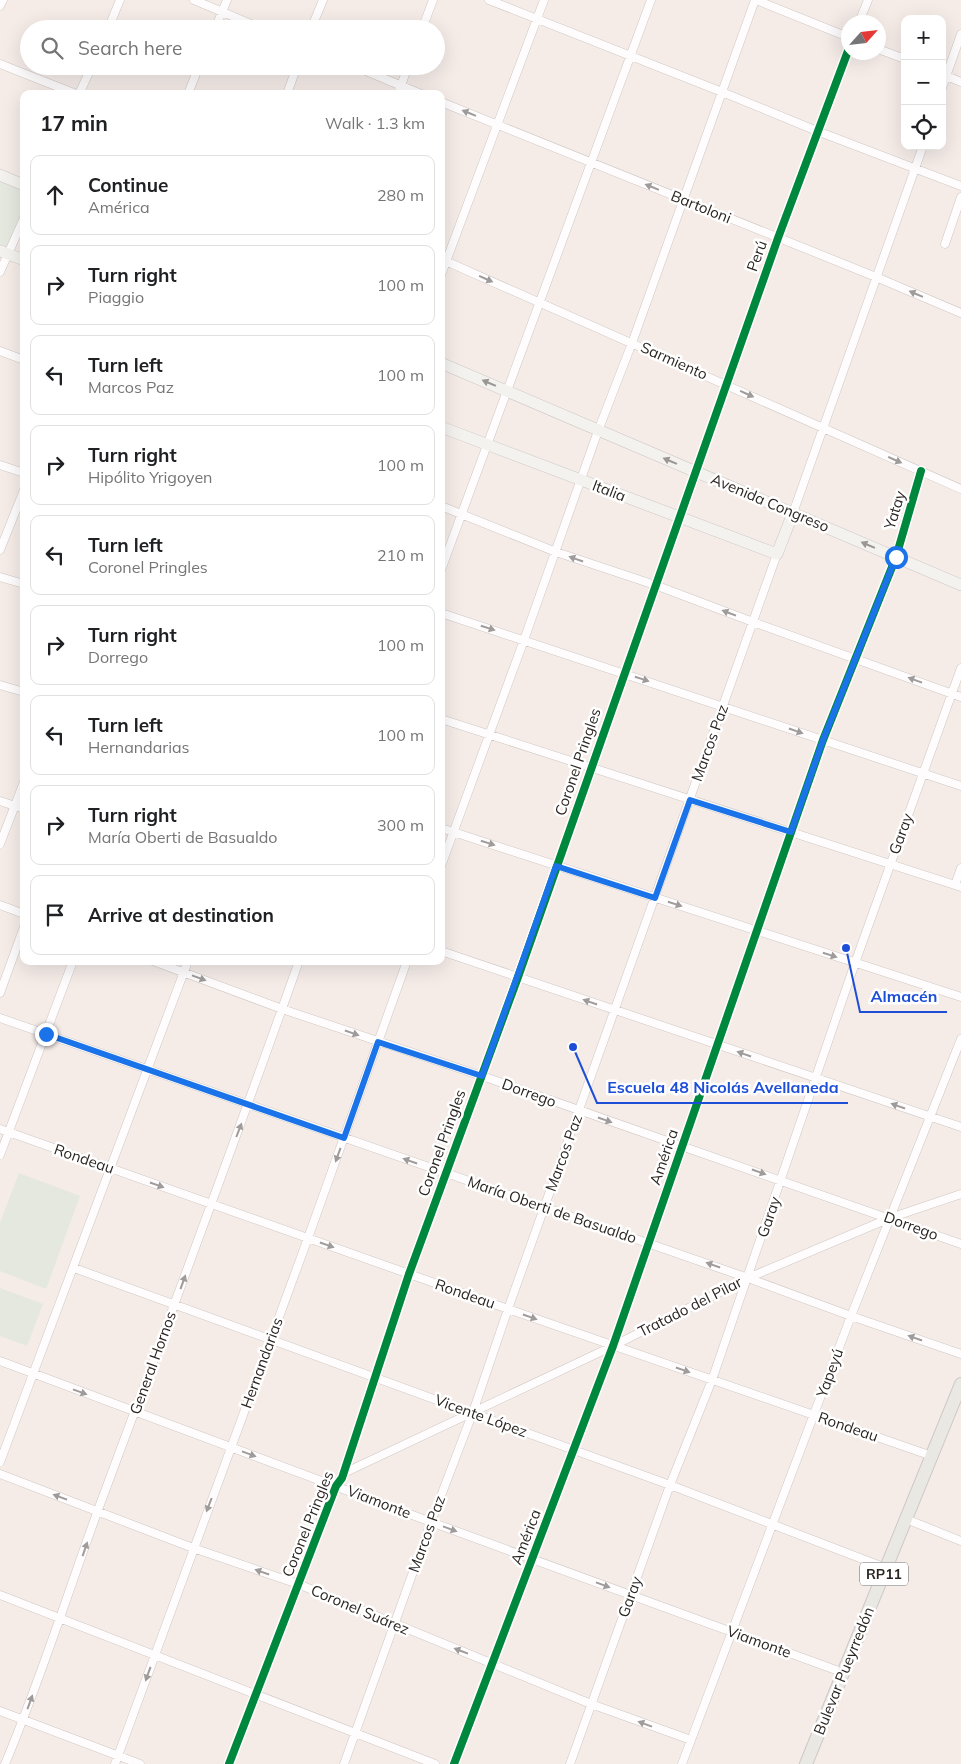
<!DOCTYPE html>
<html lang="en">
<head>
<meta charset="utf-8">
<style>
  body { margin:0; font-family:Mulish,sans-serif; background:#f6f6f6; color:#202124 }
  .controls { position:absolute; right:15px; top:15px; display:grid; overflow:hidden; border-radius:10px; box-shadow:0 5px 20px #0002 }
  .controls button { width:45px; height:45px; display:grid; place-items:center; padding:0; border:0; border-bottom:1px solid #e0e0e0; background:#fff; color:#202124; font:25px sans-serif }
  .compass { position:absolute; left:841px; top:15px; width:45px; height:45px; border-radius:50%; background:#fff; box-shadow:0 5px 20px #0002; rotate:63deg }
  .stop { position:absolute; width:15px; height:15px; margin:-11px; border:4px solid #1a73e8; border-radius:50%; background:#fff }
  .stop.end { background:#1a73e8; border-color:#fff; box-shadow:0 1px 5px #0008 }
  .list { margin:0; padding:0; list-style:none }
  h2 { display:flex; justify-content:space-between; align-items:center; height:65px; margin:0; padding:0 20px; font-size:21px }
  h2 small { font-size:16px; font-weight:400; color:#757577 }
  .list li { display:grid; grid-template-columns:32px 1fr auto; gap:15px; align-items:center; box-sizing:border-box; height:80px; margin:0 10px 10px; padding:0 10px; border:1px solid #e0e0e0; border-radius:10px }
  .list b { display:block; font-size:19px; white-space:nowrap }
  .list p { margin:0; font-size:16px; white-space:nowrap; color:#757577 }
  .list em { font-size:16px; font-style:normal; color:#757577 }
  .icon { flex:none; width:28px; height:28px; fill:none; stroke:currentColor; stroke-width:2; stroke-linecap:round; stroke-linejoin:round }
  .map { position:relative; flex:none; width:961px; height:1764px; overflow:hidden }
  .search { position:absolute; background:#fff; box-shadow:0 5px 20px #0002; left:20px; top:20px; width:425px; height:55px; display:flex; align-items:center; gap:12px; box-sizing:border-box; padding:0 18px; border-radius:28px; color:#757577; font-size:19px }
  .panel { position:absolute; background:#fff; box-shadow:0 5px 20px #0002; left:20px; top:90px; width:425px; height:875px; border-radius:10px }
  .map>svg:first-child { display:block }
  .green { fill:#e4e8df }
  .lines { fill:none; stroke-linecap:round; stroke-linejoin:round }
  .street-casing { stroke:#cec7c4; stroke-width:9 }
  .secondary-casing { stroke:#cec7c4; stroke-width:12 }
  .primary-casing { stroke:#ccc8c7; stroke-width:14 }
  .street { stroke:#fefcfc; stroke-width:8 }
  .secondary { stroke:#f3f2ef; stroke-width:11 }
  .primary { stroke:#eae8e2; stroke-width:12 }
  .cycleway-casing { stroke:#fff; stroke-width:11 }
  .cycleway { stroke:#00873e; stroke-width:8 }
  .oneway { fill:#9f9b9a }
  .oneway2 { fill:#999693 }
  .route { stroke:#1a73e8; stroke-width:6 }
  .labels { text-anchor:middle; stroke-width:5; stroke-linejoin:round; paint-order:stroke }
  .shield { fill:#fff; stroke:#6b6664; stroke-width:1 }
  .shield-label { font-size:14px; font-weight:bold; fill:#2b2522 }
  .street-label { font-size:15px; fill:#2b2522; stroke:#fff }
  .leader { fill:none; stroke:#1d4ed8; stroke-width:2 }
  .callout-dot { fill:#1d4ed8; stroke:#fff; stroke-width:2 }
  .callout-label { font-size:16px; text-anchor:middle; font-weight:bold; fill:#1d4ed8; stroke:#fff; stroke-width:5; stroke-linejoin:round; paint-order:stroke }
</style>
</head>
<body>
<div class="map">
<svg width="961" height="1764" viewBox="0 0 961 1764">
  <rect width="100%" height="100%" fill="#f5ece8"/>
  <!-- green -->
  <path class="green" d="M0,175l24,10v33l-16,36 -8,-3z
    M19,1173l61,23 -34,93 -46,-18v-48z
    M0,1288l43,16 -16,42 -27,-10z"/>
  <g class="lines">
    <!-- street casing -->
    <g class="street-casing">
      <path id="street" d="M194,0l69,29
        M489,0l233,92 95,39 144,55
        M756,0l92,37
        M0,6l3,-6
        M859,22l9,-22
        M108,29l12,-29
        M215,29l12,-29
        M311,29l12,-29
        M422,29l11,-29
        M878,49l27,10
        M0,64l76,30
        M354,66l67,28
        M942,74l19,8
        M942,88l19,-54
        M79,94l13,-28
        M188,94l11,-28
        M287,94l10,-28
        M398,94l10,-28
        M441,102l435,175 85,36
        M945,244l16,-47
        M441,259l520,230
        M0,272l24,-54
        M441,275l103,-275
        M0,351l24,9
        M0,465l24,8
        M441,506l115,46 99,33 98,37 208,75
        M793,513l130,-367
        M0,550l24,-60
        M441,570l210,-570
        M0,577l24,7
        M441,613l520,173
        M0,685l24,7
        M441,719l520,168
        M0,801l24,8
        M441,828l520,169
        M0,844l24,-62
        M441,866l83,-226 74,-209 34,-88 123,-343
        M955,885l6,-17
        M0,905l24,9
        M441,951l520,176
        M153,961l129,48 200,67 479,168
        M0,993l24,-66
        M0,1018l748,260 103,38 110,38
        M0,1129l508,180 424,147
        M0,1155l73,-194
        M74,1268l596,217 216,83
        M0,1361l431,161 413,151
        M0,1462l188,-501
        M344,1473l269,-127 135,-68 142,-60 71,-24
        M0,1474l193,74 105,36 293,120 100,36
        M906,1519l55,22
        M0,1595l435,169
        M0,1711l140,53
        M5,1764c35,-83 62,-169 93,-254 68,-183 136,-365 201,-549
        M115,1764l193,-526 99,-277
        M229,1764l107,-278 6,-8 67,-204 109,-297 260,-739 70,-187
        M344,1764l87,-242 42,-110 35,-103 269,-755
        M454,1764l159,-418 210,-606 73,-183 25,-86
        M570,1764l100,-279 42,-105 143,-417 106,-295
        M682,1764l169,-448 110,-277"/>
    </g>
    <!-- secondary casing -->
    <g class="secondary-casing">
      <path id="secondary" d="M0,175l24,10
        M0,251l24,9
        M441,363l520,222
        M441,427l336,127 16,-41"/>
    </g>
    <!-- primary casing -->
    <g class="primary-casing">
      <path id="primary" d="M806,1764l155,-380"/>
    </g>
    <!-- street -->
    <use href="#street" class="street"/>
    <!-- secondary -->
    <use href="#secondary" class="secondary"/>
    <!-- primary -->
    <use href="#primary" class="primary"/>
    <!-- cycleway casing -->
    <g class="cycleway-casing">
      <path id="cycleway" d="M229,1764l107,-278 6,-8 67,-204 109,-297 260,-739 70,-187
        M454,1764l159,-418 210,-606 73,-183 25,-86"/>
    </g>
    <!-- cycleway -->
    <use href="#cycleway" class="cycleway"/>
  </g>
  <!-- one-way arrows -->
  <defs><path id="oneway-solid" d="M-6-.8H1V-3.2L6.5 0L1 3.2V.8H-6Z" transform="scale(1.25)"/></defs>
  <g class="oneway">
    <use href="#oneway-solid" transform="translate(469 113) rotate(-158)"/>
    <use href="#oneway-solid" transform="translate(652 187) rotate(-158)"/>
    <use href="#oneway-solid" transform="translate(486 279) rotate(24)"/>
    <use href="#oneway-solid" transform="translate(916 294) rotate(-157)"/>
    <use href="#oneway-solid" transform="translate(747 394) rotate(24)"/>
    <use href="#oneway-solid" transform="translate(895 460) rotate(24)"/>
    <use href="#oneway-solid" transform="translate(576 559) rotate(-161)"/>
    <use href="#oneway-solid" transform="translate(729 613) rotate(-159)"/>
    <use href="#oneway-solid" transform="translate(488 628) rotate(18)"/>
    <use href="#oneway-solid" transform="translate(642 679) rotate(18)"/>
    <use href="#oneway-solid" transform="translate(915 680) rotate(-160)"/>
    <use href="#oneway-solid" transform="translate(796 731) rotate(19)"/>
    <use href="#oneway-solid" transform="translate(488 843) rotate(18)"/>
    <use href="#oneway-solid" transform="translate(675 904) rotate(18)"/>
    <use href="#oneway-solid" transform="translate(830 955) rotate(18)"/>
    <use href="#oneway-solid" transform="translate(199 978) rotate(20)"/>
    <use href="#oneway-solid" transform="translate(590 1002) rotate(-161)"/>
    <use href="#oneway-solid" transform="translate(352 1033) rotate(19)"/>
    <use href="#oneway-solid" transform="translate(744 1054) rotate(-161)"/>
    <use href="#oneway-solid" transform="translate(898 1106) rotate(-161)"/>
    <use href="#oneway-solid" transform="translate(605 1120) rotate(19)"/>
    <use href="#oneway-solid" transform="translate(239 1130) rotate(-69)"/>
    <use href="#oneway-solid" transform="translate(338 1155) rotate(110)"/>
    <use href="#oneway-solid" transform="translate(410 1161) rotate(-161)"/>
    <use href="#oneway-solid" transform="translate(759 1172) rotate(19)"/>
    <use href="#oneway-solid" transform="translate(157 1185) rotate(19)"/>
    <use href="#oneway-solid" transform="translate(327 1245) rotate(19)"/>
    <use href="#oneway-solid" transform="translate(713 1265) rotate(-161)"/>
    <use href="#oneway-solid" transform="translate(183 1282) rotate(-70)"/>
    <use href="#oneway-solid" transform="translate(530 1317) rotate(19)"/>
    <use href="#oneway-solid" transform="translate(915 1338) rotate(-161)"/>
    <use href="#oneway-solid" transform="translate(683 1370) rotate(19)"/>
    <use href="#oneway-solid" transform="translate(80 1392) rotate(20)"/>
    <use href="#oneway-solid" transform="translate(249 1454) rotate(20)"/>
    <use href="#oneway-solid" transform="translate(60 1497) rotate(-160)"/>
    <use href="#oneway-solid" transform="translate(209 1505) rotate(111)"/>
    <use href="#oneway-solid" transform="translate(450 1529) rotate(20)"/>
    <use href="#oneway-solid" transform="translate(85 1549) rotate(-71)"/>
    <use href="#oneway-solid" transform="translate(262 1572) rotate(-161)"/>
    <use href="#oneway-solid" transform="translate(603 1585) rotate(20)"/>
    <use href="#oneway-solid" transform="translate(461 1651) rotate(-159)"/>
    <use href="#oneway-solid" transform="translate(148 1674) rotate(110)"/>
    <use href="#oneway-solid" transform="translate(30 1702) rotate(-70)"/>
    <use href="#oneway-solid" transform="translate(645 1724) rotate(-160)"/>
  </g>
  <g class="oneway2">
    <use href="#oneway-solid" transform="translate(489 383) rotate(-157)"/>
    <use href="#oneway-solid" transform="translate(670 461) rotate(-157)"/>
    <use href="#oneway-solid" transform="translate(868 545) rotate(-157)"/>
  </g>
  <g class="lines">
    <!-- route -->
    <path class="route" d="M46,1034l298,104 34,-96 104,34 74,-210 99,32 35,-98 101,32 32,-92 73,-183"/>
  </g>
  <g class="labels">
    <!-- shield labels -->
    <rect class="shield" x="860" y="1562.5" width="48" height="23" rx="4"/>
    <g class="shield-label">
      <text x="884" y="1579">RP11</text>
    </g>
    <!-- street labels -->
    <g class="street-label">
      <text transform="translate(701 207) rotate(22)" y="5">Bartoloni</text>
      <text transform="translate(757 256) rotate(-70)" y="5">Perú</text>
      <text transform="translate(674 361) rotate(24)" y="5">Sarmiento</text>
      <text transform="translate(609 491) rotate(21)" y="5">Italia</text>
      <text transform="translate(770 503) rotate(23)" y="5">Avenida Congreso</text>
      <text transform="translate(895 510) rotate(-73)" y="5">Yatay</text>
      <text transform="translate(710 743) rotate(-70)" y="5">Marcos Paz</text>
      <text transform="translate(578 762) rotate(-71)" y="5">Coronel Pringles</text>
      <text transform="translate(901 834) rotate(-70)" y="5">Garay</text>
      <text transform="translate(529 1093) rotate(20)" y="5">Dorrego</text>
      <text transform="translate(442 1143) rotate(-70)" y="5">Coronel Pringles</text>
      <text transform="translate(564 1153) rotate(-70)" y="5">Marcos Paz</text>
      <text transform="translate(664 1157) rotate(-71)" y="5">América</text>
      <text transform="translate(84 1159) rotate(19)" y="5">Rondeau</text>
      <text transform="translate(552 1210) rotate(19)" y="5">María Oberti de Basualdo</text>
      <text transform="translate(769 1217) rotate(-71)" y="5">Garay</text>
      <text transform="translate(911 1226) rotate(20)" y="5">Dorrego</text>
      <text transform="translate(465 1294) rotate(19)" y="5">Rondeau</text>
      <text transform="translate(690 1307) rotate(-27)" y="5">Tratado del Pilar</text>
      <text transform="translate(153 1363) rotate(-70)" y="5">General Hornos</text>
      <text transform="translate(262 1363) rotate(-70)" y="5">Hernandarias</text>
      <text transform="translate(830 1373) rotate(-70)" y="5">Yapeyú</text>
      <text transform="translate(481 1416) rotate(20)" y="5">Vicente López</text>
      <text transform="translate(848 1427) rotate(19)" y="5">Rondeau</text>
      <text transform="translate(379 1502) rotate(21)" y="5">Viamonte</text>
      <text transform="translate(308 1524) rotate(-68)" y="5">Coronel Pringles</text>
      <text transform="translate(427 1534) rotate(-70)" y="5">Marcos Paz</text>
      <text transform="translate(526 1537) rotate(-69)" y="5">América</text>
      <text transform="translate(630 1597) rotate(-70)" y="5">Garay</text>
      <text transform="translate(360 1610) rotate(23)" y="5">Coronel Suárez</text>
      <text transform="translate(759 1642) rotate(20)" y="5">Viamonte</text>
      <text transform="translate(844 1671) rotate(-68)" y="5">Bulevar Pueyrredón</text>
    </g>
  </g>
  <!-- callouts -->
  <path class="leader" d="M846 948L860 1012H947M573 1047L597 1103H848"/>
  <g class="callout-dot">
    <circle cx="846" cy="948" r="5"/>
    <circle cx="573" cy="1047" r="5"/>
  </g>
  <g class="callout-label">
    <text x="904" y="1002">Almacén</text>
    <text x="723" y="1093">Escuela 48 Nicolás Avellaneda</text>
  </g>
</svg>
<div class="controls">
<button>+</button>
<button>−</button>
<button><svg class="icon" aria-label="locate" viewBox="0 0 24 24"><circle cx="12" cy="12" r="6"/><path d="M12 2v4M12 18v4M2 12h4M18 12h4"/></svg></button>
</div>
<svg class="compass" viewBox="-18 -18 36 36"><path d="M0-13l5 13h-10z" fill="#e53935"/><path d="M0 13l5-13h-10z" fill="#757577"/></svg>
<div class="stop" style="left:896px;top:557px"></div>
<div class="stop end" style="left:46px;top:1034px"></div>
<div class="search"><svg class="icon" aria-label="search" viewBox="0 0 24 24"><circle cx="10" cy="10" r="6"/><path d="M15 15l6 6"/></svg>Search here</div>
<section class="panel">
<h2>17 min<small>Walk · 1.3 km</small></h2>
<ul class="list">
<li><svg class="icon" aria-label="ahead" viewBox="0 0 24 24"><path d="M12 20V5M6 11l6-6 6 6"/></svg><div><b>Continue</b><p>América</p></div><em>280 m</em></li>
<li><svg class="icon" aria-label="right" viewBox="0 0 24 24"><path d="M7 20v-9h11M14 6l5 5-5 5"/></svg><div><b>Turn right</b><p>Piaggio</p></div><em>100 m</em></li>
<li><svg class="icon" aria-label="left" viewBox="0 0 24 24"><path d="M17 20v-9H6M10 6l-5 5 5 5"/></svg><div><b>Turn left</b><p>Marcos Paz</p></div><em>100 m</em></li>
<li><svg class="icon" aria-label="right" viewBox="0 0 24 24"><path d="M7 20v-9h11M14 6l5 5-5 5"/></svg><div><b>Turn right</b><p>Hipólito Yrigoyen</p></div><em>100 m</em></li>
<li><svg class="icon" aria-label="left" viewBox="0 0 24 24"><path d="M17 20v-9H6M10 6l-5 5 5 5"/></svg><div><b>Turn left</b><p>Coronel Pringles</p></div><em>210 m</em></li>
<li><svg class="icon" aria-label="right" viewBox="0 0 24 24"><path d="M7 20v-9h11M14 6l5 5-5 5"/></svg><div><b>Turn right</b><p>Dorrego</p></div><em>100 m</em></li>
<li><svg class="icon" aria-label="left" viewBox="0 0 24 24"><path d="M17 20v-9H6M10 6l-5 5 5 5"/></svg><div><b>Turn left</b><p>Hernandarias</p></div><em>100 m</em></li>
<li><svg class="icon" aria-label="right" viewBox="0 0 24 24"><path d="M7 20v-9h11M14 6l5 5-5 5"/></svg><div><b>Turn right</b><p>María Oberti de Basualdo</p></div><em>300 m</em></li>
<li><svg class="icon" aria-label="arrive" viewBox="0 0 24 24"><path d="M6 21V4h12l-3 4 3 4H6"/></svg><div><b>Arrive at destination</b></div></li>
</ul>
</section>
</div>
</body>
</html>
